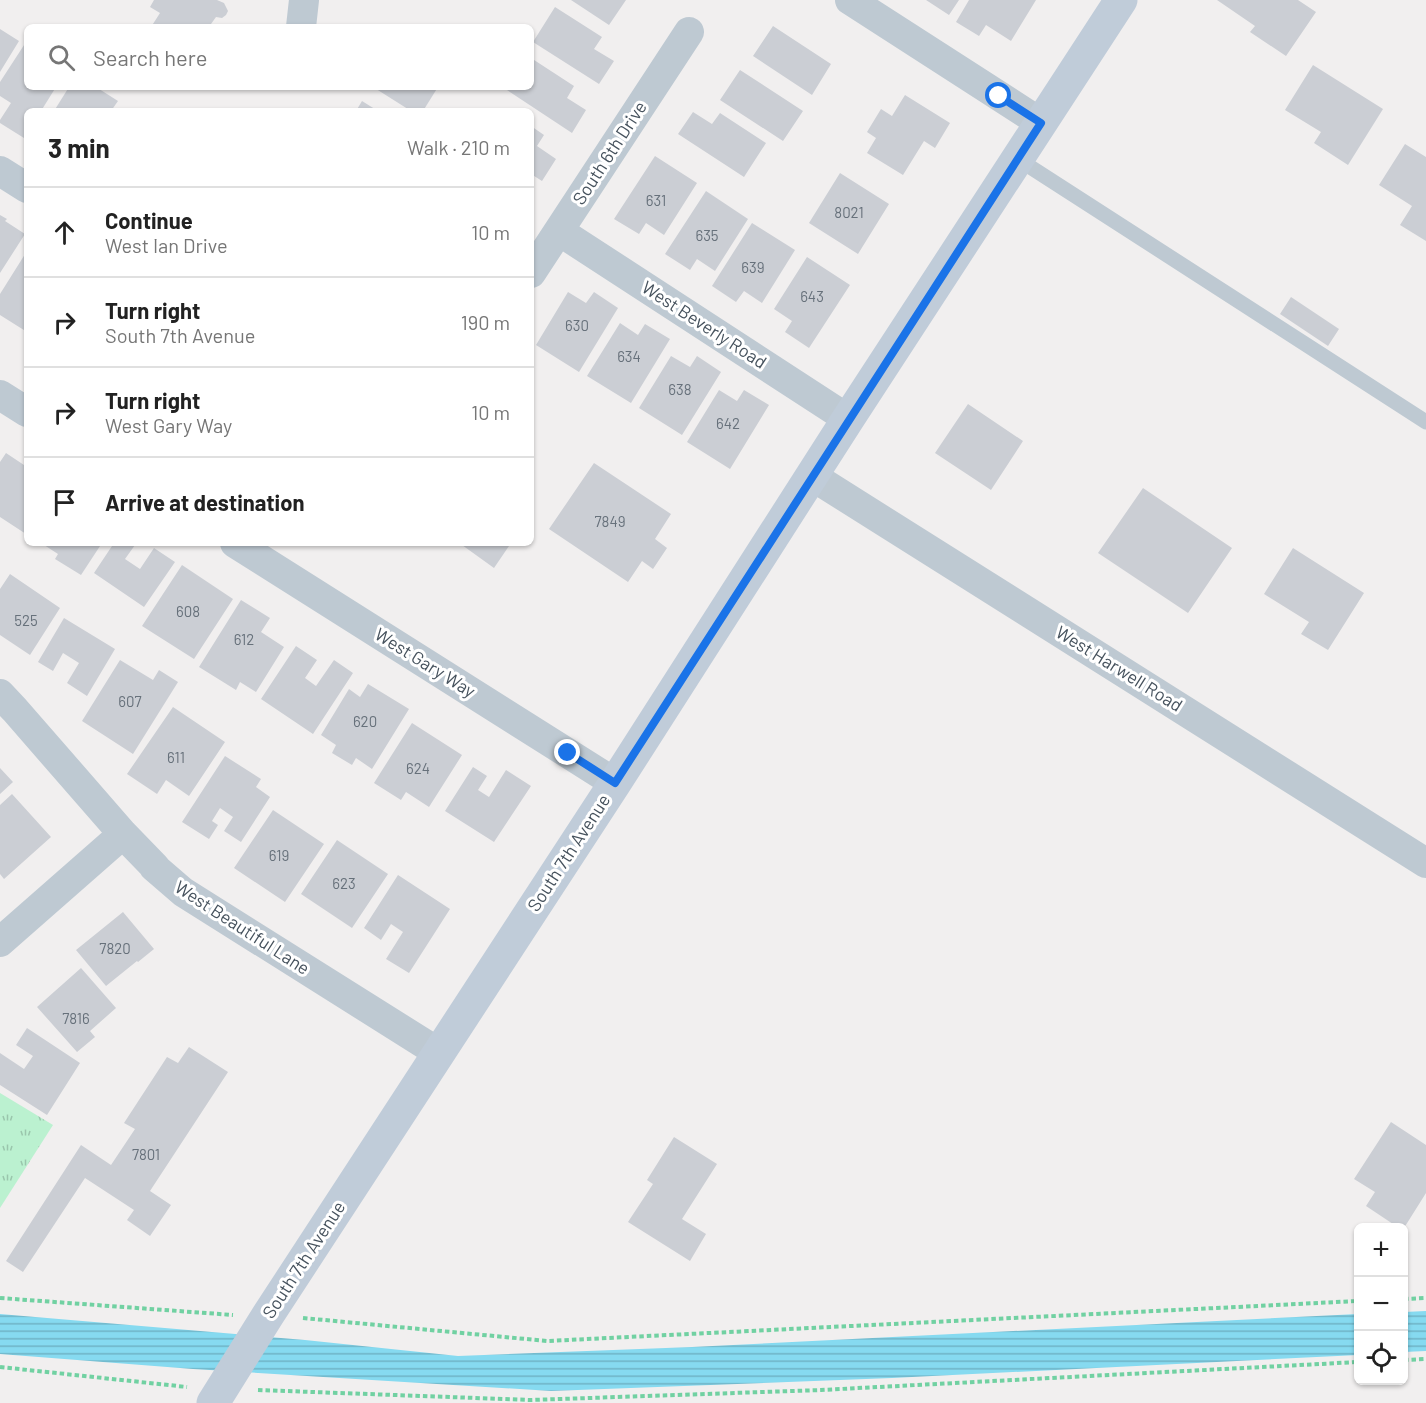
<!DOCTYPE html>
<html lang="en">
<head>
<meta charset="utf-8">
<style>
  body { margin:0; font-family:Barlow,sans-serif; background:#f2f2f2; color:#222 }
  .controls { position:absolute; right:18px; bottom:18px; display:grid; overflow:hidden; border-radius:9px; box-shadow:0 2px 4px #0004 }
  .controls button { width:54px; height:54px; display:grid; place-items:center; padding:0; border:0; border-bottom:2px solid #e0e0e0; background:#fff; color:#222; font:30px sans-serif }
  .stop { position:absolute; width:18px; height:18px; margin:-14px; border:4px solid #1a73e8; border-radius:50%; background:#fff }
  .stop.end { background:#1a73e8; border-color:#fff; box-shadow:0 2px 6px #0008 }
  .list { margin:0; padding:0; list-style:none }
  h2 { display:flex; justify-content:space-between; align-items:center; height:78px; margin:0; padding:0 24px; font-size:26px }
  h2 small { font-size:20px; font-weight:400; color:#767676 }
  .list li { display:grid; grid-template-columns:39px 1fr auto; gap:18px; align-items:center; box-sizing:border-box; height:90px; padding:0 24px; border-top:2px solid #e0e0e0 }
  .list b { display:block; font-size:22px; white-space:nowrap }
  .list p { margin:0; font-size:20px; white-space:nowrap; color:#767676 }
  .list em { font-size:20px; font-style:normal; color:#767676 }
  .icon { flex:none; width:33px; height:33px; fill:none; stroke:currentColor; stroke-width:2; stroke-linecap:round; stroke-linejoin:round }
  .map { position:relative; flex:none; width:1426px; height:1403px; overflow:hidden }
  .search { position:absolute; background:#fff; box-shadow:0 2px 4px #0004; left:24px; top:24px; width:510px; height:66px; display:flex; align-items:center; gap:15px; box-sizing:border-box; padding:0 21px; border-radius:9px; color:#767676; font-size:22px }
  .panel { position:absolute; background:#fff; box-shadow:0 2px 4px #0004; left:24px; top:108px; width:510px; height:438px; border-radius:9px }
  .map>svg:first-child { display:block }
  .grass { fill:url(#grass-tufts) }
  .water { fill:url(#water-rules) }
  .building { fill:#cbced4 }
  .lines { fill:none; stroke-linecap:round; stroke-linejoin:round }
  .path { stroke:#71d1a2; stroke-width:4; stroke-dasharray:4.5 3; stroke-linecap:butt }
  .lane { stroke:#bec9d2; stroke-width:15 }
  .street { stroke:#bec9d2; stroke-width:30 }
  .secondary { stroke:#c0ccd9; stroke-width:33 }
  .route { stroke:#1a73e8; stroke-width:8 }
  .labels { text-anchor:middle; stroke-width:6; stroke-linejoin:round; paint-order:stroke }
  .number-label { font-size:15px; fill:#67717b }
  .street-label { font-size:18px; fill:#46525d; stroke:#fff }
</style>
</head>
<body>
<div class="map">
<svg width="1426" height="1403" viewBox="0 0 1426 1403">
  <defs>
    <pattern id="grass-tufts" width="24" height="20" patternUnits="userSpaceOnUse" patternTransform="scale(1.5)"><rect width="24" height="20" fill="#bbf1d0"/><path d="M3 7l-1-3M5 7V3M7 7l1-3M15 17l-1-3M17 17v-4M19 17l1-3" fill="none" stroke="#9ac6ac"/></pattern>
    <pattern id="water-rules" width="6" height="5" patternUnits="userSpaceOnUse" patternTransform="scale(1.5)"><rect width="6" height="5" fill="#86daf0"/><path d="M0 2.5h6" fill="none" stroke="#6fb3c6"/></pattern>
  </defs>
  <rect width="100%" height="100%" fill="#f1efef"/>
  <!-- grass -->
  <path class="grass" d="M0,1093l53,32 -53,83z"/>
  <!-- water -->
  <path class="water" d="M1426,1311v40l-22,1v-40z
    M0,1314l305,26 153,16 234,-9 666,-33v41l-466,23 -341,13 -358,-22 -193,-15z"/>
  <!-- building -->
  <path class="building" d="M154,0h63l7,3 4,8 -2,4 -4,3 -6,-1 -5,7 4,3h-64l9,-14 -10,-6z
    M571,0h55l-17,25z
    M926,0h33l-10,15z
    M969,0h67l-25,41 -25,-16 -7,11 -23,-14z
    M1217,0h81l18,12 -30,44 -36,-24 5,-6z
    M555,7l47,30 -8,12 20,12 -15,23 -66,-42z
    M773,26l58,38 -19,31 -59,-39z
    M0,29l19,12 -19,31z
    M26,42l1,1v44h29l-15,24h-14v22l-3,5 -24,-15v-3l11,-17 -11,-7v-14z
    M531,58l43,28 -7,12 19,12 -14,23 -65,-43 2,-3h22z
    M1313,65l70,44 -35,56 -34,-22 7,-11 -36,-22z
    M740,70l63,41 -20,30 -63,-41z
    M69,87h27l22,14 -7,10h-57z
    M373,87h65l-15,24h-12z
    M905,95l45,28 -15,25 -11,-7 -21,34 -36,-22 9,-15 -9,-6 14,-23 11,7z
    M362,101l16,10h-22z
    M693,112l19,12 8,-11 46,30 -22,34 -66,-43z
    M531,126l13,9 -7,11 19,13 -14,22 -11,-7z
    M1405,144l21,13v84l-26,-16 12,-19 -33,-21z
    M655,156l42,27 -33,52 -18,-12 -7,11 -25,-15z
    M840,173l49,31 -31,50 -49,-31z
    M706,191l42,28 -33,52 -18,-12 -7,11 -25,-16z
    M0,215l7,4 -2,2 20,13 -25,39z
    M752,223l43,27 -33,53 -18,-12 -8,11 -24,-16z
    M27,251v81l-27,-17v-21z
    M807,257l43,28 -41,63 -24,-16 7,-11 -18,-12z
    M568,292l18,11 8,-11 24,16 -39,64 -43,-27z
    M1291,297l48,32 -11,17 -48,-32z
    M620,323l18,12 7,-11 25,15 -39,64 -44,-27z
    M671,356l19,11 7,-11 24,16 -39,63 -43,-27z
    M719,390l18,11 7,-11 25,15 -39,64 -43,-27z
    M968,404l55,37 -32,49 -56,-37z
    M6,453l21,14v65l-1,2 -26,-17v-55z
    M594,463l77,51 -16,25 12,9 -14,21 -11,-8 -14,21 -79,-53z
    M1143,488l89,60 -44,65 -90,-60z
    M41,543h61l-21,32 -26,-16 3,-5z
    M114,543h18l3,2 -10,14 15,10 14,-21 21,14 -31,45 -50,-34z
    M463,543h48l-17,25 -32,-23z
    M1293,548l71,45 -36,57 -27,-16 8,-12 -45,-28z
    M182,565l51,34 -39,60 -52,-33z
    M10,574l50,34 -30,47 -30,-20v-46z
    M241,600l29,18 -9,14 23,15 -28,45 -16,-10 -4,8 -37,-23z
    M64,618l51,31 -28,47 -20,-13 12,-20 -16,-10 -10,18 -15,-9z
    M296,646l21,14 -12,18 11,8 18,-26 19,13 -40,61 -52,-35z
    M120,660l33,20 6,-10 19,12 -45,72 -51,-33z
    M368,684l41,25 -37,60 -16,-11 -4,7 -20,-12 4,-8 -15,-10 28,-46 11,8z
    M173,707l52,35 -36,54 -23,-16 -9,14 -30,-20z
    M412,723l50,32 -33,52 -23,-15 -5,8 -27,-17z
    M225,756l36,23 -5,8 14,10 -29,45 -17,-11 9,-14 -13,-9 -8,13 6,4 -9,14 -27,-17z
    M473,767l14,9 -9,14 11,7 17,-27 25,16 -37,56 -49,-31z
    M0,768l13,14 -13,12z
    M12,794l39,43 -47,42 -4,-5v-69z
    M273,810l51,34 -39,58 -51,-34z
    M337,840l51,34 -36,54 -51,-34z
    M398,875l52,34 -41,64 -23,-14 17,-27 -12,-8 -10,16 -17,-12z
    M123,912l31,37 -16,13 -1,-1 -31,25 -30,-36z
    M81,968l35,40 -26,23 5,6 -18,15 -40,-45z
    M27,1028l53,35 -33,52 -47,-30v-32l24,16 9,-13 -17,-11z
    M189,1047l39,25 -78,119 21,14 -21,31 -23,-16 7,-10 -49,-32 -62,94 -17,-11 75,-116 30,20 24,-36 -11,-6 43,-66 11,6z
    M1391,1122l35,23v48l-22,35h-5l-33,-22 9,-14 -21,-13z
    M674,1137l43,27 -35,55 24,15 -16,27 -62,-39 25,-38 -6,-4z"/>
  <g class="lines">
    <!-- path -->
    <path class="path" d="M0,1298l233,17
      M1404,1299l22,-1
      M303,1318l244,23 811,-40
      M1404,1360l22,-1
      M0,1367l187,20
      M258,1390l273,10 290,-10 537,-28"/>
    <!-- lane -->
    <path class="lane" d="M1018,159l408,263"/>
    <!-- street -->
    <path class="street" d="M850,0l191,123
      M301,27l3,-27
      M0,171l27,17
      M559,231l289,188
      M531,273l158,-241
      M0,395l27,17
      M812,476l614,387
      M235,543l380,240
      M0,694l15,16 108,124 32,33h-1l29,25 256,161
      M0,942l123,-108"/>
    <!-- secondary -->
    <path class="secondary" d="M213,1403l55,-88 347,-532 233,-364 273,-419"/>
  </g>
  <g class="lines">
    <!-- route -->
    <path class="route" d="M568,753l47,30 426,-660 -42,-27"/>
  </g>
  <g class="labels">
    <!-- number labels -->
    <g class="number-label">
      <text x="656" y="206">631</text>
      <text x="849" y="218">8021</text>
      <text x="707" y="241">635</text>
      <text x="753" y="273">639</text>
      <text x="812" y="302">643</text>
      <text x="577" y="331">630</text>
      <text x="629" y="362">634</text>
      <text x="680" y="395">638</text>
      <text x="728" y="429">642</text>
      <text x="610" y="527">7849</text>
      <text x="188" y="617">608</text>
      <text x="26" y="626">525</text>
      <text x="244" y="645">612</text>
      <text x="130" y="707">607</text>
      <text x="365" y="727">620</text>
      <text x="176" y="763">611</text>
      <text x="418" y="774">624</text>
      <text x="279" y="861">619</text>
      <text x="344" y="889">623</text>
      <text x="115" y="954">7820</text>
      <text x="76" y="1024">7816</text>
      <text x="146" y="1160">7801</text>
    </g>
    <!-- street labels -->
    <g class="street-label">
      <text transform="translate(610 153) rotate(-57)" y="6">South 6th Drive</text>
      <text transform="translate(704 325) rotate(33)" y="6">West Beverly Road</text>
      <text transform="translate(425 663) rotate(32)" y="6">West Gary Way</text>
      <text transform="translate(1119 669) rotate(32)" y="6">West Harwell Road</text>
      <text transform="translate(569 853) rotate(-57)" y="6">South 7th Avenue</text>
      <text transform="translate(242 928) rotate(33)" y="6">West Beautiful Lane</text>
      <text transform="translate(304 1260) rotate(-57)" y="6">South 7th Avenue</text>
    </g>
  </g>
</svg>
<div class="controls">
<button>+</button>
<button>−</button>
<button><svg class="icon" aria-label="locate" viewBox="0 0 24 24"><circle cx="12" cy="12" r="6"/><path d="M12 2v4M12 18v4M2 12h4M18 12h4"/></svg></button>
</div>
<div class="stop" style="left:999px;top:96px"></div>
<div class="stop end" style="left:568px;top:753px"></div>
<div class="search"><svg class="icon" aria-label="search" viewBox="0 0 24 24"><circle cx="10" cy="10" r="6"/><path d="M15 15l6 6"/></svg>Search here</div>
<section class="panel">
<h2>3 min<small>Walk · 210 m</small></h2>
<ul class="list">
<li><svg class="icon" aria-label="ahead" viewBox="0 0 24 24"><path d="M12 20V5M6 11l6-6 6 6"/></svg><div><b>Continue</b><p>West Ian Drive</p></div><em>10 m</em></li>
<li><svg class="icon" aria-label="right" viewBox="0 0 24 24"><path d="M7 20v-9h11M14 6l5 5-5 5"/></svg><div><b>Turn right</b><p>South 7th Avenue</p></div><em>190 m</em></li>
<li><svg class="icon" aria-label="right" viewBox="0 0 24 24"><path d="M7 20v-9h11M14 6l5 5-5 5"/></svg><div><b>Turn right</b><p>West Gary Way</p></div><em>10 m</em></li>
<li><svg class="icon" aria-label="arrive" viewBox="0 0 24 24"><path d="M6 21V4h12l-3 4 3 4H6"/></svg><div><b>Arrive at destination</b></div></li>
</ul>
</section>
</div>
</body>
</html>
